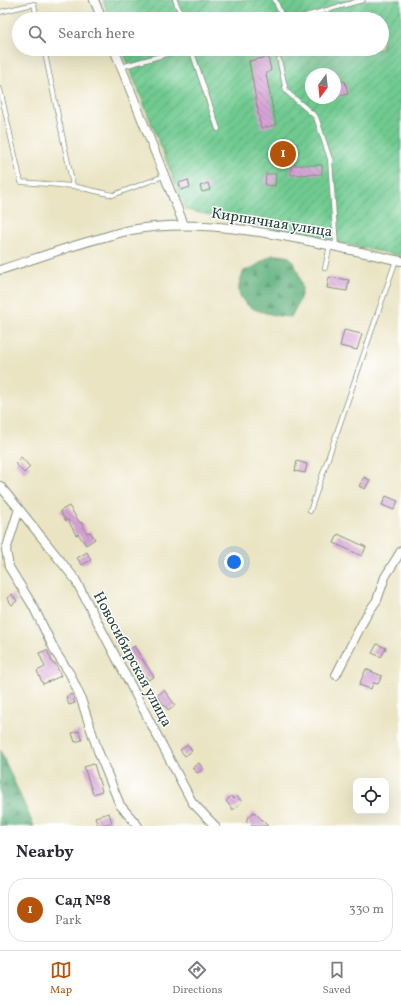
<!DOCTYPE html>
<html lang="en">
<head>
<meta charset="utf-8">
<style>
  body { margin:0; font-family:Vollkorn,serif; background:#f7f7f7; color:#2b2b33 }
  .controls { position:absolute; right:12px; bottom:12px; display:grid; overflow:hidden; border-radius:8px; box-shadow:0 4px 16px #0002 }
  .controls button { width:36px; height:36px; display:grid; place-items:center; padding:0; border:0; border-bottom:1px solid #e1e1e2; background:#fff; color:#2b2b33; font:20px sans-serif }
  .compass { position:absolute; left:305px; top:68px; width:36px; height:36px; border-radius:50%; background:#fff; box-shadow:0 4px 16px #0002; rotate:195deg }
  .you { position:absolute; left:234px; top:562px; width:14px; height:14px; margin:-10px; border:3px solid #fff; border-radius:50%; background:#1a73e8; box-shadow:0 0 0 6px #1a73e833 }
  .badge { display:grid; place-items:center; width:26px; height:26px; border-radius:50%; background:#b45309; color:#fff; font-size:13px; font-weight:700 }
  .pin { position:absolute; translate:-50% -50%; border:2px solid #fff; box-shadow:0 1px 4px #0006 }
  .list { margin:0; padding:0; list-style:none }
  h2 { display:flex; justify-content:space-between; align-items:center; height:52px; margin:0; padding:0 16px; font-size:17px }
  h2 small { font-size:13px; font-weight:400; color:#7c7c81 }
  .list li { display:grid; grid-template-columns:26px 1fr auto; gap:12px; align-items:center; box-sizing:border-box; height:64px; margin:0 8px 8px; padding:0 8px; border:1px solid #e1e1e2; border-radius:16px }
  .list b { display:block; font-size:15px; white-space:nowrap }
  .list p { margin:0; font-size:13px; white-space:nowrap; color:#7c7c81 }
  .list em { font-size:13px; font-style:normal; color:#7c7c81 }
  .icon { flex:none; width:22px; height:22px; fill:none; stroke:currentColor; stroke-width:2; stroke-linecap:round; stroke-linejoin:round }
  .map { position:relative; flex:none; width:401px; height:826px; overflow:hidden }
  .search { position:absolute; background:#fff; box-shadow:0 4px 16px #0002; left:12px; right:12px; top:12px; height:44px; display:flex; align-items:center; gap:10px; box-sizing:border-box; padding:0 14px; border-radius:22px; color:#7c7c81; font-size:15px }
  .sheet { height:124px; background:#fff }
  nav { display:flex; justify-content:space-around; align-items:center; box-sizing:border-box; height:56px; border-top:1px solid #e1e1e2; background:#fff; font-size:11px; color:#7c7c81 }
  nav a { display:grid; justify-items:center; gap:2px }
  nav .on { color:#b45309 }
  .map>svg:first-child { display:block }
  .forest { fill:url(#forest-firs); stroke:#3e7657 }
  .garden { fill:url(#garden-furrows); stroke:#488462; fill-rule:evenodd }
  .building { fill:url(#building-back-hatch) }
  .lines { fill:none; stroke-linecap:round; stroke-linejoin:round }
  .service-casing { stroke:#84907c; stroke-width:5.5 }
  .minor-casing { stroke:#84907c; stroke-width:10 }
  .service { stroke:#fff; stroke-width:4 }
  .minor { stroke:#fff; stroke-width:8 }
  .labels { text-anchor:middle; stroke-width:3; stroke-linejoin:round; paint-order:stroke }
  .street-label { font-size:15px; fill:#1f3d34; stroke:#fff }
</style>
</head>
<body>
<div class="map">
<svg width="401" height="826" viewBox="0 0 401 826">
  <defs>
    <pattern id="forest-firs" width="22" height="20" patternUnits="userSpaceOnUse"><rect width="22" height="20" fill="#5cae7a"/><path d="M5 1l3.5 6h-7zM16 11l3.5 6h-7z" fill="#4b8f65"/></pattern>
    <pattern id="garden-furrows" width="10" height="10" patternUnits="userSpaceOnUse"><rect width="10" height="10" fill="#70ca90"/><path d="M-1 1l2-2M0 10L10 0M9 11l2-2" fill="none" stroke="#5ba576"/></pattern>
    <pattern id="building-back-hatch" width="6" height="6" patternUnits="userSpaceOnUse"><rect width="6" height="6" fill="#d8a3d8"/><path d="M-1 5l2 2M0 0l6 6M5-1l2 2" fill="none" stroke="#af86b0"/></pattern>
  </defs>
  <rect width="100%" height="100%" fill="#fff"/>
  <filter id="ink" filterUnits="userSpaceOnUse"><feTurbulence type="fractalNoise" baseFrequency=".025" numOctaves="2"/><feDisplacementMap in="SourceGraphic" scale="8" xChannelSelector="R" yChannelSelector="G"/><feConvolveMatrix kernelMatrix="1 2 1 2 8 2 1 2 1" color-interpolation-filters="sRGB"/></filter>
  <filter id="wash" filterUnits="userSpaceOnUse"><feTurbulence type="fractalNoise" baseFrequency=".012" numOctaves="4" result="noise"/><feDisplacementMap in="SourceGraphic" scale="16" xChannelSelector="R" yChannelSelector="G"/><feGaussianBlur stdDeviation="0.9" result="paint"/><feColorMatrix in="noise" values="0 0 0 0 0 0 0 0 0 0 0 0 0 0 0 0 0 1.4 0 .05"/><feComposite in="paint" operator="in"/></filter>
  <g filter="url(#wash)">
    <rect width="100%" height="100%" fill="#eae4c3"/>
    <!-- forest -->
    <path class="forest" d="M273,255c5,0 11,0 16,2 6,3 14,28 13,34 -2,10 -7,18 -11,26 -9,0 -16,-2 -25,-4 -24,-6 -34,-19 -22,-42 13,-3 18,-12 29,-16z
      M0,750l34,76h-34z"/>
    <!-- garden -->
    <path class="garden" d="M103,0h298v256l-215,-46 -64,-161h260v-30h-272zM311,74h24v24h-24z"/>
    <g id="blocks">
      <!-- building -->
      <path class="building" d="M268,57l3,13 -5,4 10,51 -15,3 -12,-67z
        M345,81l3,13 -13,3v-13z
        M291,165h31v9l-31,1z
        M266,174h10l-1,12 -10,-1z
        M188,180l2,7 -9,3 -2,-7z
        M208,183l2,7 -8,2 -2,-6z
        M329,277l20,3 -2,11 -20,-3z
        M344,330l18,4 -5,16 -17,-4z
        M21,457l9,10 -6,6 -9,-10z
        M297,461l10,3 -2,9 -10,-2z
        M364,477l6,3 -5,9 -6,-3z
        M386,496l12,5 -4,9 -12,-5z
        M69,506l11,17 1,-1 6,11 3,-1 5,7 -9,6 -8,-11 -2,1 -8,-15 -2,1 -6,-10z
        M338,534l28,13 -4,9 -28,-13z
        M87,552l4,8 -9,5 -5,-7z
        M12,594l5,7 -5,4 -5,-7z
        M377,644l9,4 -5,9 -9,-4z
        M134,646l20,31 -6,3 -12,-19v1l-8,-11z
        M47,650l6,14 2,-1 6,13 -18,8 -6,-13 8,-4 -6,-14z
        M366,669l16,7 -4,8 -5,-1 -2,6 -12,-4z
        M164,690l11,15 -7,5 -11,-14z
        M72,694l3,9 -6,2 -3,-8z
        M79,731l3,9 -7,2 -3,-9z
        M188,745l4,6 -7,5 -5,-6z
        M199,763l4,6 -6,4 -5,-5z
        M94,764l8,27 -9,3 -9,-27z
        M231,796l3,3 3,-3 5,6 -9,8 -7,-9z
        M254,812l14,14h-16l-6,-6z
        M109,813l3,10 -14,3 -3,-9z"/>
    </g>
  </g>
  <g filter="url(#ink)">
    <use href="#blocks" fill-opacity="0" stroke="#84907c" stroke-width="1"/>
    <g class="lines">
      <!-- service casing -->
      <g class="service-casing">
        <path id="service" d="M175,0l8,19
          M275,0l8,19
          M0,12l34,-8 3,15
          M294,19l69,-19
          M44,49l29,137 40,9 51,-19
          M191,49l27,80
          M279,59l7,32 30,26 14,42 6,87
          M121,67l64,-18
          M0,89l21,93 52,4
          M325,268l5,-23
          M310,511l86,-251"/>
      </g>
      <!-- minor casing -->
      <g class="minor-casing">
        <path id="minor" d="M94,0l8,19
          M114,49l70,176
          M0,270c34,-11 67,-23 101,-32 10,-3 20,-6 30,-8 55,-10 109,-2 163,8 36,7 71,15 107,23
          M0,486l19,23 56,70 117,223 23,24
          M19,509l-13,41 3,17 24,39 23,47 14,21 10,22 18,55 22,54 18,21
          M336,675l30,-59 11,-16 8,-23 16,-26"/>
      </g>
      <!-- service -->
      <use href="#service" class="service"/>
      <!-- minor -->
      <use href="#minor" class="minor"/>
    </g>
  </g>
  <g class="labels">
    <!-- street labels -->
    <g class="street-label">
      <text transform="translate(272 222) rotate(9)" y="5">Кирпичная улица</text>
      <text transform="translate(133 659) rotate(62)" y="5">Новосибирская улица</text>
    </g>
  </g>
</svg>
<div class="controls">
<button><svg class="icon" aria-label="locate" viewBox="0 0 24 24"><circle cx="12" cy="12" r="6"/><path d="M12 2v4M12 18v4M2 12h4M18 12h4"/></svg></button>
</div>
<svg class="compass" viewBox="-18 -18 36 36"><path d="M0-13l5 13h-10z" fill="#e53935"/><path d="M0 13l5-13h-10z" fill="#7c7c81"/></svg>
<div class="you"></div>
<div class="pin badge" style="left:283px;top:154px">1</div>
<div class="search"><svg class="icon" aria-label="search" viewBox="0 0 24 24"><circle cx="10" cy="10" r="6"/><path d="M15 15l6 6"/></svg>Search here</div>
</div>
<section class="sheet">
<h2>Nearby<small></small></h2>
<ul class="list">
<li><span class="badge">1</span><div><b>Сад №8</b><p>Park</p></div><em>330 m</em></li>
</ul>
</section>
<nav>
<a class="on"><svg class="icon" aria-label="map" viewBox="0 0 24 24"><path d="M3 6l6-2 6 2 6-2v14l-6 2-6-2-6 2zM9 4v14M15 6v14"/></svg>Map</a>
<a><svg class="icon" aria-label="directions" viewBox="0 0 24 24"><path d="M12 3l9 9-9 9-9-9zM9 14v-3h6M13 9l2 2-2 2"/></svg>Directions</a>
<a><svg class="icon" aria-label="saved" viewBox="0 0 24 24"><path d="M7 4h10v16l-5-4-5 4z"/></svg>Saved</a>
</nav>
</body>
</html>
